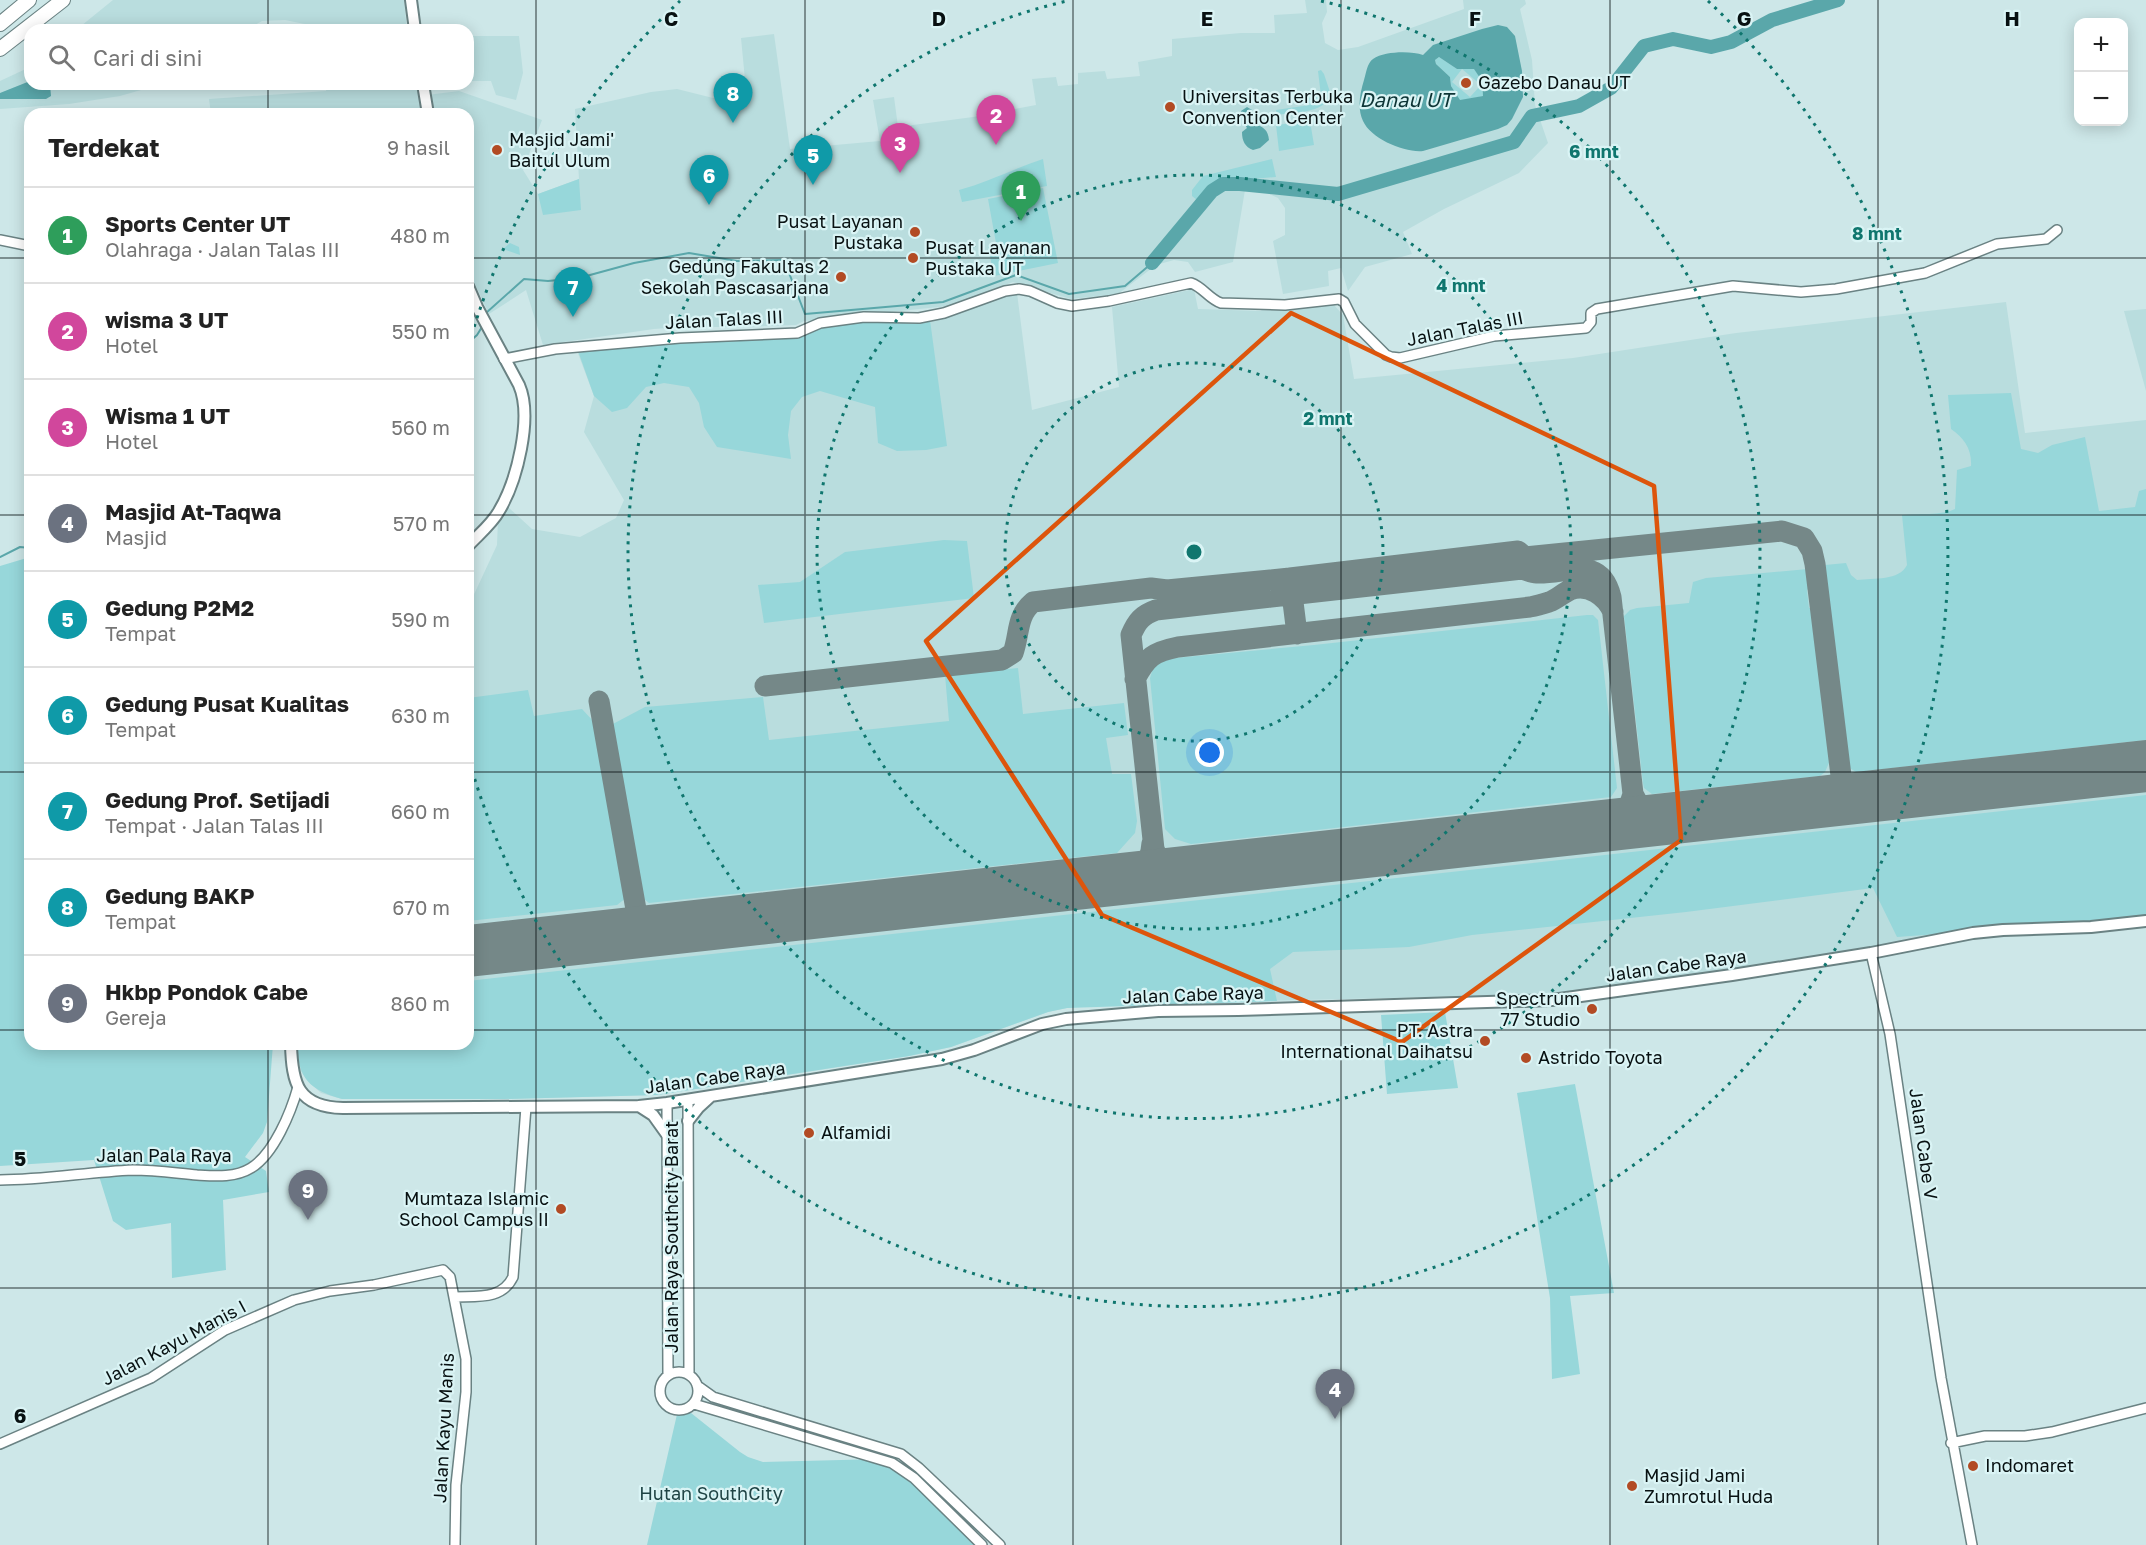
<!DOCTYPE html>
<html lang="id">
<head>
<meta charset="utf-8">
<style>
  body { margin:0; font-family:"Golos Text",sans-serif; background:#f2f2f2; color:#222 }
  .controls { position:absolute; right:18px; top:18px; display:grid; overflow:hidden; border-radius:12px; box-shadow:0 3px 15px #0003 }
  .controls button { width:54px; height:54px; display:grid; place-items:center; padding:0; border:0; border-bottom:2px solid #e0e0e0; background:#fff; color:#222; font:30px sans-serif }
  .you { position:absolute; left:1210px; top:753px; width:21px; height:21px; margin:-15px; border:4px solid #fff; border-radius:50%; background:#1a73e8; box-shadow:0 0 0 9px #1a73e833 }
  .badge { display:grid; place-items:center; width:39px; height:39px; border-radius:50%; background:#d93025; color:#fff; font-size:20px; font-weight:700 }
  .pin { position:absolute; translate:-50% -50px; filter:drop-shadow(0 2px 3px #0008) }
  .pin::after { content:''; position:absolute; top:32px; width:21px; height:18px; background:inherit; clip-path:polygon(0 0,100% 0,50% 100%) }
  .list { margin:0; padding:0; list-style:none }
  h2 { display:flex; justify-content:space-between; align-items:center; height:78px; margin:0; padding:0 24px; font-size:26px }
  h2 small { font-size:20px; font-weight:400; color:#767676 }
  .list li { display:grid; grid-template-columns:39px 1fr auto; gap:18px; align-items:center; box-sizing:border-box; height:96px; padding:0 24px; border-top:2px solid #e0e0e0 }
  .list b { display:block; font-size:22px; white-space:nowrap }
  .list p { margin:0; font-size:20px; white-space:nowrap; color:#767676 }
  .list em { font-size:20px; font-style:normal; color:#767676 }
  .icon { flex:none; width:33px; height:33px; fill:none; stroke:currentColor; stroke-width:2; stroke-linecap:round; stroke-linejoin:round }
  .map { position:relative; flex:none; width:2146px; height:1545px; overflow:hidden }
  .search { position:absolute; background:#fff; box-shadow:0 3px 15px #0003; left:24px; top:24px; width:450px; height:66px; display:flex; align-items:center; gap:15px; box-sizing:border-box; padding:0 21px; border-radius:18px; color:#767676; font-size:22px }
  .panel { position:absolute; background:#fff; box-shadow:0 3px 15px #0003; left:24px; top:108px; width:450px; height:942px; border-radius:18px }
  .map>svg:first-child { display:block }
  .built { fill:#b9ddde }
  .green { fill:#97d7da; fill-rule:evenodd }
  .water { fill:#5aa7aa; fill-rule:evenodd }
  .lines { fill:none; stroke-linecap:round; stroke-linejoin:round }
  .stream { stroke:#5aa7aa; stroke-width:2 }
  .river { stroke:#5aa7aa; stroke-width:14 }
  .taxiway { stroke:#758888; stroke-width:21 }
  .runway { stroke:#758888; stroke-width:52 }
  .tertiary-casing { stroke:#6a8283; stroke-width:12 }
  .secondary-casing { stroke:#6a8283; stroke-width:14 }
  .motorway-casing { stroke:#6a8283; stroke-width:16 }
  .tertiary { stroke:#fff; stroke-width:9 }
  .secondary { stroke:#fff; stroke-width:10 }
  .motorway { stroke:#fff; stroke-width:14 }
  .marked { fill:none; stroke:#dd550c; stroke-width:4.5; stroke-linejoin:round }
  .grid { fill:none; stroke:#081112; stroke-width:1.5; stroke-opacity:0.55 }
  .ring { fill:none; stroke:#0f766e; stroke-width:3; stroke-dasharray:3 6 }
  .poi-dot { fill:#b24b24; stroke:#daf4f5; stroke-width:2 }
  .labels { text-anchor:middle; stroke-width:4.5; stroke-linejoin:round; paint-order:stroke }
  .poi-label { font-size:18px; fill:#081112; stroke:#daf4f5; text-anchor:start }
  .street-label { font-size:18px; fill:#081112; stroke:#daf4f5 }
  .park-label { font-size:18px; fill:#1f4445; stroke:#daf4f5 }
  .water-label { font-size:20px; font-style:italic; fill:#0d3435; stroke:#daf4f5 }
  .grid-label { font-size:20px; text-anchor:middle; font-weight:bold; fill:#081112; stroke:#daf4f5; stroke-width:4.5; stroke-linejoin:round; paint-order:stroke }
  .centre { fill:#0f766e; stroke:#daf4f5; stroke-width:3 }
  .ring-label { font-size:18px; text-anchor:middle; font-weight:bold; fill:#0f766e; stroke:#daf4f5; stroke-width:4.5; stroke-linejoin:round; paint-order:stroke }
</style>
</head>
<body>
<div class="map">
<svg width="2146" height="1545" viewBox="0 0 2146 1545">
  <rect width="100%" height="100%" fill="#cde7e8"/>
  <!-- built -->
  <path class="built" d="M113,0h291l3,30h-73l-49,-10 -23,1 -16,9h-170z
    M1305,0h21l1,12 -5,11 3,20 13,7 20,-3 106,-38 -1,-9h62l1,4 -6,5 12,51 3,45 13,38 -29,30 -75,36 -41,23 9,22 -47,13 -17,24 -7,-23 -13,3 1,15 -46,8 -10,-53 12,-6v-27l-7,-10 -15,-7 -18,-1 -12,72 -38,10 -7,-10 -14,-2 -18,5 -38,29 -47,5 -58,-17 -65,24 -144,15 -8,4 -59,2h-55l-28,2 -111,16 -17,-55 -37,24 -21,-45v-155h-257l-2,-15 117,-8 1,-7h90l2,12 40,-5 83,29 -19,50 15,24 41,-15 -4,-70 76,-17 26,-3 36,9 33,-8 -5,-52 33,-4 16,115 90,-8 -7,-41 21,-3 4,30 75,-10 63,-12 -4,-26 24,-2 2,9 20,-2v-11l27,-2 2,8 33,-3 -2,-14 34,-6v-17l69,-6h34l-1,-18 33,-2z
    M468,36h51l4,37 -7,27 -20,-5 -5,-14h-23z
    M30,67v17h132l-42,12 -51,8 -69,5v-28z
    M1194,289l4,20 62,2 10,-5 64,-1 9,10 11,64 219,-21 163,-25 270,-31 19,131 121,-13v496l-189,16 -217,37 -178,25 -470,11 -25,3 -19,4 -97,35 -42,9 -252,39 -153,4h-162l-21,-6 -14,-13 -7,-10 -3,-26h171v-440l2,-1 27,-58 1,-25 10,-13 24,22 48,8 36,-19 8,-18 -40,-68 10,-36 -18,-48 186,-14 97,-14 59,4 79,-29 20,-2 15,117 87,-23 -7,-80z
    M2146,309v82l-22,-80z"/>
  <!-- green -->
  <path class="green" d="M1439,57l18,12 17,-1 8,13 1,15 -23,5 -9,-15 -1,-9 -14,-13 -1,-4zM1462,69l19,16 -11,12 -18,-15z
    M1321,70l3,4 7,21c-8,19 -37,17 -54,20l-1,-5 34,-5 -1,-7 12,-2 -3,-25z
    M1310,121l4,24 -35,6 -3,-26z
    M1043,159l4,27 -85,16 -3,-12c29,-8 56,-22 84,-31z
    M1272,159l4,18 -59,5 -8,4 -12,14 -5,-4v-6l11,-14z
    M579,179l2,31 -38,5 -5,-21z
    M1043,188l15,75 -64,13 -6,-30 8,-3 -8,-44z
    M510,243l9,4 1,8 -17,-6z
    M859,320l59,4 12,-4 17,126 -21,4 -29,1 -19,-8 -3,-36 -55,-16 -18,6 -11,14 -3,24 3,24 -74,-12 -13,-20 -5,-24 -10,-16 -25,-4 -18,4 -19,21 -15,4 -18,-16 -17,-48 185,-14z
    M2011,393l10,56 17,4 14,-8 33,-8 14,74 36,-4 4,-16 7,-2v251l-290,32 -8,-5 -5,-6 -18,-196 21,-2 5,12 6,5c17,-2 42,1 50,-15l-5,-50c17,-2 39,1 53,-6l2,-39 14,-4c1,-17 -7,-28 -20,-37l-3,-34z
    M944,540l23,1 7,57 -210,25 -6,-38 42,-3 45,-30z
    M30,557v487h243l-6,78 -4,11 -18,24 21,14 3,21 -46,8 3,70 -54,8 -1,-55 -45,7 -13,-9 -19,-61 -94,6v-600z
    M1808,569l4,17 -5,4 2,18h5l17,150 -6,14 -5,4 -168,18 -8,-6 -1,-5 -19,-167 6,-6 7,-2 52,-5 4,-21 13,-4z
    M1587,615h6l5,5 19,168 -6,9 -420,47 -16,-5 -10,-10 -15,-151 3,-10 11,-9 150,-14z
    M1018,668l5,46 101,-11 4,32 -22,3 6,36h19l6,47 -2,12 -18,20 -468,50 -10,-8 -28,-170 34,-18 118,-10 6,43 180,-19 -4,-46z
    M528,690l6,26 48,-7 12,13 32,176 -9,7 -149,16v-223z
    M2146,795v121l-31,5 -218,16 -24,-49 -187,24 -214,23 -63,12 -116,5 -23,17 7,32 -210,7 -19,4 -97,35 -42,9 -252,39 -153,4h-162c-32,-9 -44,-20 -45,-55h171v-63z
    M1445,1012l13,76 -71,6 -6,-79z
    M1575,1084l39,209 -44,3 10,78 -28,5 -2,-81 -33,-205z
    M686,1409l54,43 8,5 15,5 117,-3 12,4 90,82h-335l31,-135z"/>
  <!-- water -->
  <path class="water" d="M1498,25l9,2 8,9 7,35 1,26 -11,22 -5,6 -9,4 -75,22c-18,2 -52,-12 -60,-30 -6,-13 -3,-28 1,-41 2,-6 3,-17 9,-21 12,-8 38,-8 50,-4l10,-10 49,-16zM1439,57l18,12h17l8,12 1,15 -23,4 -9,-14 -1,-9 -14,-13 -1,-4z
    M30,81v3h20l1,12 -5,3h-46v-6z
    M1247,107l5,3 -1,9 3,5c10,3 14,6 15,16l-9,8 -7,2c-8,-3 -11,-9 -11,-18l5,-4 -4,-6 -2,-11z"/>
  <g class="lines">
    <!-- stream -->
    <path class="stream" d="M486,313l38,-34 24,2 31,-3 55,-15 55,-10 48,8 47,-1 21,54 138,-12 73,-27 53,19 56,-8 27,-23
      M468,343l9,-8 5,-8
      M0,557l20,-10 10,1"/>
    <!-- river -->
    <path class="river" d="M1152,263l60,-72 11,-7h17l98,10 176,-52 18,-26 47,-10 32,-18 33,-42 29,-7 38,8 20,-5 41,-22 66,-20"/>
    <!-- taxiway -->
    <path class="taxiway" d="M1297,634l-7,-56 228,-27 7,6 257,-26 22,7 8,13 3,13 29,236
      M1135,679c12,-22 18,-27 43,-32l352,-40c6,-1 13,-3 19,-5 8,-3 14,-9 21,-12 18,-7 36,6 43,22
      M765,686l237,-26 11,-7c7,-19 3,-37 20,-51l118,-14 16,2 123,-12
      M599,701l41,231
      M1594,827c23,-5 32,-8 39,-33
      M1189,872c-16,-3 -29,-6 -35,-23l-23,-214c6,-14 11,-20 25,-25l366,-41c4,1 10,4 14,4 30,2 64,-20 75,24l22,197c10,21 23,23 45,24
      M1107,881c26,-6 43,-8 45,-38"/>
    <!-- runway -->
    <path class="runway" d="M468,951l1678,-185"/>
    <!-- tertiary casing -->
    <g class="tertiary-casing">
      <path id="tertiary" d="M0,240l30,6
        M504,359l51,-10 125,-11 117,-5 23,-10 44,-6 55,1 25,-5 61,-22 14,-2 11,2 27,12 15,3 37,-5 82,-18c12,4 18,16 30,20l64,2 54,-6 5,3 11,22 31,31 5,2 9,1 94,-22 92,-8 5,-6v-9l6,-4 136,-23 68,6 35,-3 89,-16 72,-29 49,-5 11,-9
        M1871,953l19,81 51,344 31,167
        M688,1100l1,274
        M667,1103l1,272
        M0,1180c44,0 88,-8 133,-10 21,0 42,3 64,5 17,1 38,3 54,-7 23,-14 40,-56 47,-81
        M455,1297c22,-1 47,3 58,-20l13,-170
        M660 1391a19 19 0 1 1 38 0a19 19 0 1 1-38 0Z
        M699,1387l14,10 188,57 18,14 81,77
        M694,1404l198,59 22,15 68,67
        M1951,1443l34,-7h40l27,-4 94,-24
        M0,1444l151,-66 74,-48 69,-30 36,-9 44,-6 69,-15 7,7 16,82v33l-10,93 -1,60"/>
    </g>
    <!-- secondary casing -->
    <g class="secondary-casing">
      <path id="secondary" d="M411,0l4,30
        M423,84l5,30
        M468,286l9,21 42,78c14,32 -2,96 -20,126 -7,13 -21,24 -31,35
        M291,1044c1,40 7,63 52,64l296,-2 28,-3 275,-44 32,-9 68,-26 24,-5 92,-8 80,-1 314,-10 180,-25 139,-22 102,-20 30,-3 88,-3 55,-6
        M639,1106l14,9 15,21
        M688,1121l11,-14 12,-11"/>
    </g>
    <!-- motorway casing -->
    <g class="motorway-casing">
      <path id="motorway" d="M0,24l29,-24
        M0,49l63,-49"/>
    </g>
    <!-- tertiary -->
    <use href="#tertiary" class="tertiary"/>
    <!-- secondary -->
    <use href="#secondary" class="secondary"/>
    <!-- motorway -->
    <use href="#motorway" class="motorway"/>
  </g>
  <!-- marked area -->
  <path class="marked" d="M1291,313l363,173 27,354 -279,202 -300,-127 -176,-274z"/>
  <!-- grid -->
  <path class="grid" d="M268,0v30M536,0v1545M805,0v1545M1073,0v1545M1341,0v1545M1610,0v1545M1878,0v1545M268,84v30M0,258h30M468,258h1678M0,515h30M468,515h1678M0,772h30M468,772h1678M0,1030h30M468,1030h1678M268,1044v501M0,1288h2146"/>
  <!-- distance rings -->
  <g class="ring">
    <circle cx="1194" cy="552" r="189"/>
    <circle cx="1194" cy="552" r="377"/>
    <path d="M1321 1A566 566 0 1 1 1067 1"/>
    <path d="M469 344A754 754 0 0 1 680 1M1708 1A754 754 0 1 1 469 760"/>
  </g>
  <!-- markers -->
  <g class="poi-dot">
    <circle cx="1466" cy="83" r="6"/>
    <circle cx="1170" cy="107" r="6"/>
    <circle cx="497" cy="150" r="6"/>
    <circle cx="915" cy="232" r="6"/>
    <circle cx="913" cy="258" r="6"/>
    <circle cx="841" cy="277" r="6"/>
    <circle cx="1592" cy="1009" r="6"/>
    <circle cx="1485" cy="1041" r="6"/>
    <circle cx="1526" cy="1058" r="6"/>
    <circle cx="809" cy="1133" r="6"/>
    <circle cx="561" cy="1209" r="6"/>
    <circle cx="1973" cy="1466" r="6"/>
    <circle cx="1632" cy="1486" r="6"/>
  </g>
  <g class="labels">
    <!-- poi labels -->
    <g class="poi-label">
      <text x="1478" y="89">Gazebo Danau UT</text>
      <text x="1182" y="103">Universitas Terbuka<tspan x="1182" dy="21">Convention Center</tspan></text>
      <text x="509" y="146">Masjid Jami'<tspan x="509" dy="21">Baitul Ulum</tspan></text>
      <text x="903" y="228" text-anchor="end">Pusat Layanan<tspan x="903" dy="21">Pustaka</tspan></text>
      <text x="925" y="254">Pusat Layanan<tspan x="925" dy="21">Pustaka UT</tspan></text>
      <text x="829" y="273" text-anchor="end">Gedung Fakultas 2<tspan x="829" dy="21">Sekolah Pascasarjana</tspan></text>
      <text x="1580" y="1005" text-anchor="end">Spectrum<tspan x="1580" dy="21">77 Studio</tspan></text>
      <text x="1473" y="1037" text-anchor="end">PT. Astra<tspan x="1473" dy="21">International Daihatsu</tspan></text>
      <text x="1538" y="1064">Astrido Toyota</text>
      <text x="821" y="1139">Alfamidi</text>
      <text x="549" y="1205" text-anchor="end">Mumtaza Islamic<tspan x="549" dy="21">School Campus II</tspan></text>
      <text x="1985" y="1472">Indomaret</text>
      <text x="1644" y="1482">Masjid Jami<tspan x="1644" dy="21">Zumrotul Huda</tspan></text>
    </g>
    <!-- street labels -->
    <g class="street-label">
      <text transform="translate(724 320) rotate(-3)" y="6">Jalan Talas III</text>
      <text transform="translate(1465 329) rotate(-11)" y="6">Jalan Talas III</text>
      <text transform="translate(1676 966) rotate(-8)" y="6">Jalan Cabe Raya</text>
      <text transform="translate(1193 995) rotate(-2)" y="6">Jalan Cabe Raya</text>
      <text transform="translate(715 1078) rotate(-8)" y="6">Jalan Cabe Raya</text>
      <text transform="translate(1923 1144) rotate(82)" y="6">Jalan Cabe V</text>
      <text x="164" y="1162">Jalan Pala Raya</text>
      <text transform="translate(672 1237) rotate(-90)" y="6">Jalan Raya Southcity Barat</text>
      <text transform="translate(174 1343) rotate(-28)" y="6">Jalan Kayu Manis I</text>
      <text transform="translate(444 1428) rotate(-87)" y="6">Jalan Kayu Manis</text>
    </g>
    <!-- park labels -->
    <g class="park-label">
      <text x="711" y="1500">Hutan SouthCity</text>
    </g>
    <!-- water labels -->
    <g class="water-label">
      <text x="1406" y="107">Danau UT</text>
    </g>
  </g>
  <g class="grid-label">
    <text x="671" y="26">C</text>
    <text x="939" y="26">D</text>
    <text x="1207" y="26">E</text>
    <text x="1475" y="26">F</text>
    <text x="1744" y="26">G</text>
    <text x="2012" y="26">H</text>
    <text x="20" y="1166">5</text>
    <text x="20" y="1423">6</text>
  </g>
  <circle cx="1194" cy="552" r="9" class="centre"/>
  <g class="ring-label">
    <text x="1594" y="158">6 mnt</text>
    <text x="1877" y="240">8 mnt</text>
    <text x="1461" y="292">4 mnt</text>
    <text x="1328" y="425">2 mnt</text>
  </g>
</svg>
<div class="controls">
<button>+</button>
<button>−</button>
</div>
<div class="you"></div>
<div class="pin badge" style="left:1021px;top:221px;background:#2e9e5b">1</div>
<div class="pin badge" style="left:996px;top:145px;background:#d1479c">2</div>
<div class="pin badge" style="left:900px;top:173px;background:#d1479c">3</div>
<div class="pin badge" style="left:1335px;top:1419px;background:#6b7280">4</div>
<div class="pin badge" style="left:813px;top:185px;background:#0f9aa8">5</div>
<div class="pin badge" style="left:709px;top:205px;background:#0f9aa8">6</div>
<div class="pin badge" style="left:573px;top:317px;background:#0f9aa8">7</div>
<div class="pin badge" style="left:733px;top:123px;background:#0f9aa8">8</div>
<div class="pin badge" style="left:308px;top:1220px;background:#6b7280">9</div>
<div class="search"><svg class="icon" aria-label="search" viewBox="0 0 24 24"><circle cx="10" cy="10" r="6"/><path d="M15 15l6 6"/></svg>Cari di sini</div>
<section class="panel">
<h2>Terdekat<small>9 hasil</small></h2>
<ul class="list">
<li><span class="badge" style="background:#2e9e5b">1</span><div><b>Sports Center UT</b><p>Olahraga · Jalan Talas III</p></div><em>480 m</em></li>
<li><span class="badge" style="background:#d1479c">2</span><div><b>wisma 3 UT</b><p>Hotel</p></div><em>550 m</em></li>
<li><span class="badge" style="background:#d1479c">3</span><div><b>Wisma 1 UT</b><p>Hotel</p></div><em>560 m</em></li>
<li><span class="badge" style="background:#6b7280">4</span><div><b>Masjid At-Taqwa</b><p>Masjid</p></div><em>570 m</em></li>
<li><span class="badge" style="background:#0f9aa8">5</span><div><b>Gedung P2M2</b><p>Tempat</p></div><em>590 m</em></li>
<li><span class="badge" style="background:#0f9aa8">6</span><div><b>Gedung Pusat Kualitas</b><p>Tempat</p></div><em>630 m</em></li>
<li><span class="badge" style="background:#0f9aa8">7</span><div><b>Gedung Prof. Setijadi</b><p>Tempat · Jalan Talas III</p></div><em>660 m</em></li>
<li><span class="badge" style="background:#0f9aa8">8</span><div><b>Gedung BAKP</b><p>Tempat</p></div><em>670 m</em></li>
<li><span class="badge" style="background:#6b7280">9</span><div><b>Hkbp Pondok Cabe</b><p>Gereja</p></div><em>860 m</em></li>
</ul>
</section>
</div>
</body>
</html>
